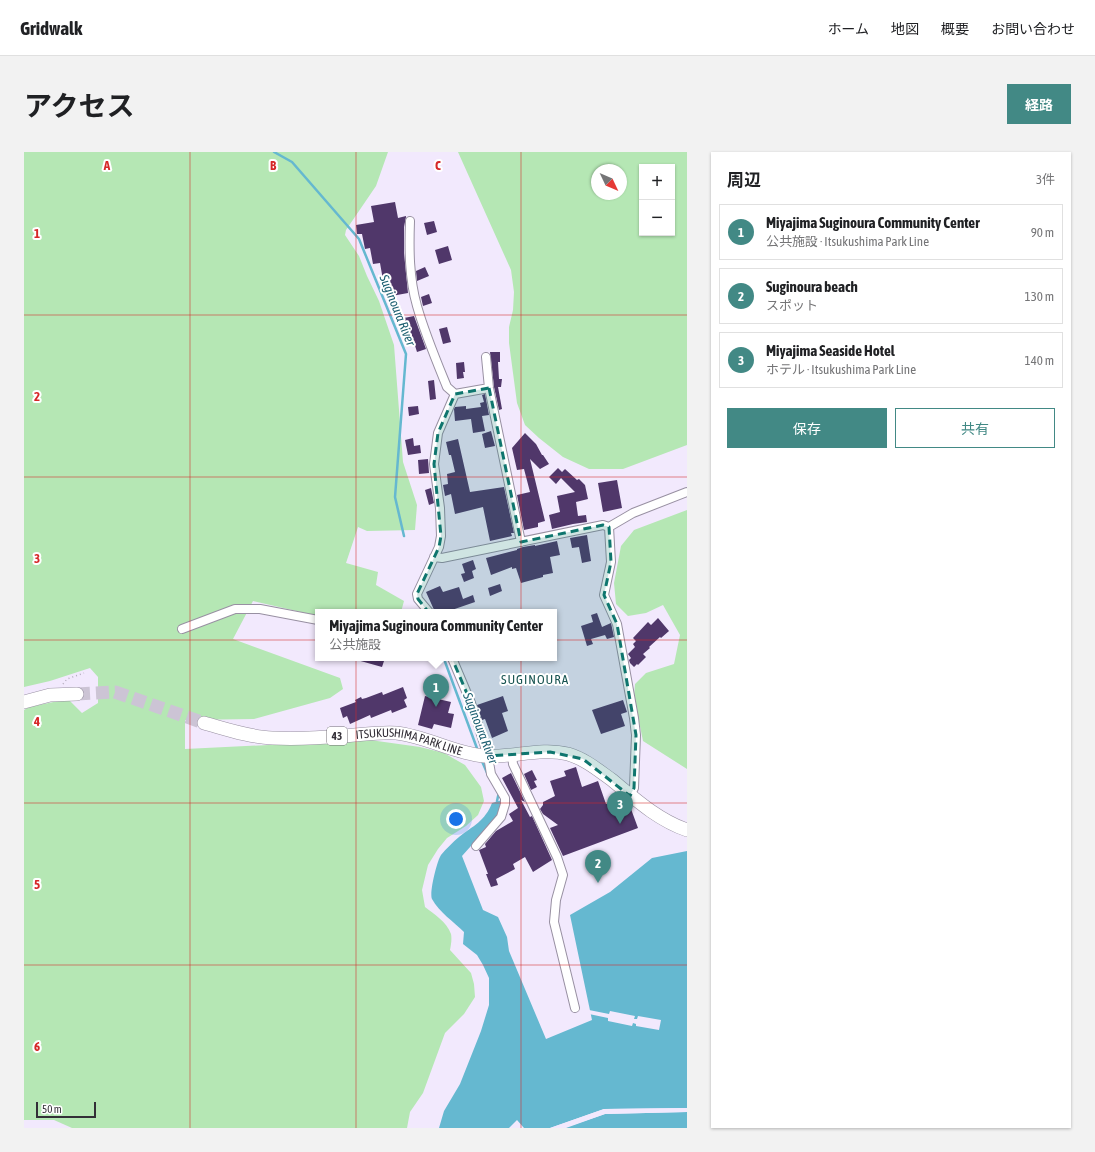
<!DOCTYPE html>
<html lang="ja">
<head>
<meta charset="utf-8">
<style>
  body { margin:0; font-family:"Asap Condensed","Noto Sans JP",sans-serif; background:#f2f2f2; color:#202124 }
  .controls { position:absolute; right:12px; top:12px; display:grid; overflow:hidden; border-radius:0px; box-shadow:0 1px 3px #0004 }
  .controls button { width:36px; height:36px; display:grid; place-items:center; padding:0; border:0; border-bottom:1px solid #e0e0e0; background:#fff; color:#202124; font:20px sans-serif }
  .compass { position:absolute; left:567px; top:12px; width:36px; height:36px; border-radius:50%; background:#fff; box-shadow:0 1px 3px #0004; rotate:134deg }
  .scale { position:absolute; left:12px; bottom:10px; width:60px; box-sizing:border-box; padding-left:4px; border:2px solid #332f37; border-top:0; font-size:11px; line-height:14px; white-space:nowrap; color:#332f37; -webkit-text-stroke:3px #fff; paint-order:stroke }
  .you { position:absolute; left:432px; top:667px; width:14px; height:14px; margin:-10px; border:3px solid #fff; border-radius:50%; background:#1a73e8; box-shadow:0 0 0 6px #1a73e833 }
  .badge { display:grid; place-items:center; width:26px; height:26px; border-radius:50%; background:#428985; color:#fff; font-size:13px; font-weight:700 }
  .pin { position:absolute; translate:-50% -33px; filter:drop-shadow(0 1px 2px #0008) }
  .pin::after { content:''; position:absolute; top:21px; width:14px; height:12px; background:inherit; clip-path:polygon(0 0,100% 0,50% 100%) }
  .popup { position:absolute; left:291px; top:457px; width:242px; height:52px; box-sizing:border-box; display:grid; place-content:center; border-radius:0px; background:#fff; filter:drop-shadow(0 1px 3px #0005); font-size:13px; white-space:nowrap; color:#757577 }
  .popup b { font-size:15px; color:#202124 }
  .popup::after { content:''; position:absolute; left:50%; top:100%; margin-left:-8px; border:8px solid transparent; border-top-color:#fff }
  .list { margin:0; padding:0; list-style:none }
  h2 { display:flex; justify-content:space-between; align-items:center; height:52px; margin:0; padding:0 16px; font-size:17px }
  h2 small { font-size:13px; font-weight:400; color:#757577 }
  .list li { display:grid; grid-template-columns:26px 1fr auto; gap:12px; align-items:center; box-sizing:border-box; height:56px; margin:0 8px 8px; padding:0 8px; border:1px solid #e0e0e0; border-radius:0px }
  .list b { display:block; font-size:15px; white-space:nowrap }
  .list p { margin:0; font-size:13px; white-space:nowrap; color:#757577 }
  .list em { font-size:13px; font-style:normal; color:#757577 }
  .actions { display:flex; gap:8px; padding:12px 16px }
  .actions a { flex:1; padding:9px 0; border:1px solid #428985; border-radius:0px; text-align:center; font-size:14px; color:#428985 }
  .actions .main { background:#428985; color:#fff }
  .map { position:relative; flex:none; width:663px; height:976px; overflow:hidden; border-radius:0px }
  header { display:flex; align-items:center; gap:24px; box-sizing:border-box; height:56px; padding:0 20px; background:#fff; border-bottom:1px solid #e0e0e0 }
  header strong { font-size:19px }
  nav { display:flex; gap:22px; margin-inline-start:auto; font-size:14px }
  .intro { display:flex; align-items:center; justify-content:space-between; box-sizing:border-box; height:96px; padding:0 24px }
  h1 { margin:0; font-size:28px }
  .button { padding:10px 18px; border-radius:0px; background:#428985; color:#fff; font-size:14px; font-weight:700 }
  main { display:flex; gap:24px; padding:0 24px }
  aside { flex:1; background:#fff; border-radius:0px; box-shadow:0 1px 3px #0004 }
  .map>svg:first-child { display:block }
  .green { fill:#b5e7b4; fill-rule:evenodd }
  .water { fill:#65b8d0 }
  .pier { fill:#f2e9fd }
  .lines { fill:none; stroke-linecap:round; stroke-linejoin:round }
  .stream { stroke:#65b8d0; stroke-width:2.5 }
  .building { fill:#50376a }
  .primary-tunnel { stroke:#ccc4d5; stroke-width:13; stroke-dasharray:13 6; stroke-linecap:butt }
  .minor-casing { stroke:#9890a2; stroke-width:10 }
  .primary-casing { stroke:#9890a2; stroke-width:14 }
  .path { stroke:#b4adbd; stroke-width:1.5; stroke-dasharray:1 3; stroke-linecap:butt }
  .minor { stroke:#fff; stroke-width:8 }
  .primary { stroke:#fff; stroke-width:13 }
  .marked { fill:#0f766e; fill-opacity:0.2; stroke:#0f766e; stroke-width:3; stroke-dasharray:8 5; stroke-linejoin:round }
  .grid { fill:none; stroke:#d62828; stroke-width:1; stroke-opacity:0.55 }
  .labels { text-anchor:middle; stroke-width:4; stroke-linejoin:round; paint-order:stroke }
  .shield { fill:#fff; stroke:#706d73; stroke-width:1 }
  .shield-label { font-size:11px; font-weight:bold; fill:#332f37 }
  .street-label { font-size:12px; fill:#332f37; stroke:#fff }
  .water-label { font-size:13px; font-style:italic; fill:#1e6072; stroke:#fff }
  .neighbourhood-label { font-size:13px; letter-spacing:1px; fill:#185451; stroke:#fff }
  .grid-label { font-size:13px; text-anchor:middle; font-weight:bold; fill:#d62828; stroke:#fff; stroke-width:4; stroke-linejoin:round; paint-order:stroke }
</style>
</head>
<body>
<header>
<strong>Gridwalk</strong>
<nav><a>ホーム</a><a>地図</a><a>概要</a><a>お問い合わせ</a></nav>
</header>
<div class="intro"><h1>アクセス</h1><a class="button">経路</a></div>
<main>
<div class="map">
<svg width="663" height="976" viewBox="0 0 663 976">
  <rect width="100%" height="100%" fill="#f2e9fd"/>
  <!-- green -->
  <path class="green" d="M0,0h364l-12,34 -30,44 -1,5 14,21 8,20 12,25 15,44 9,117 14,43 -2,25 -48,1 -9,-4 -12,36 32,9 -2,13 28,16 -3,11h-83v4l-65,-15 -20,38 107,39 3,11 -13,9 -76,21 -69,1v29l185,-9 50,7 24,6 21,12 16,22 3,14 -6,14 -12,11 -19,12 -9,11 -10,16 -6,25 3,17c9,7 22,15 26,27 1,5 0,11 -1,16l21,23 3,11 1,13 -11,17 -19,19 -22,60 -13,19 -3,16h-335l-18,-8h-30v-410l5,-3 39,-8 14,14 16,-10v-26l-8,-9 -40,13 -26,6z
    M434,0h229v293l-64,24h-34l-26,-12 -24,-19 -14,-13 -8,-22 -8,-60v-16l4,-17 1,-18 -3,-22zM618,15h30v66h-30zM573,18h24v24h-24z
    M663,358v259l-44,-28 -9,-44 1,-13 11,-11 28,-9 6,-29 -17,-30 -17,8 -18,3 -12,-12 -2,-21 7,-37 13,-16z"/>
  <!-- water -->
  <path class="water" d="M478,648l-6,18 -34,38 21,54 15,7 9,20 2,14 37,88 46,-19 -22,-105 40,-23 42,-34 35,-7v257l-83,1 -54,19h-26l-7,-8 -8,8h-70l5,-17 16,-27 21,-53 8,-26v-27l-6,-13 -6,-10 -14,-11 1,-12c-10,-10 -25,-20 -32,-33 -3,-6 5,-38 9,-44 5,-6 12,-13 18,-18 14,-11 26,-16 33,-34z
    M663,960v16h-121l39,-14z"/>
  <!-- pier -->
  <path class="pier" d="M565,858l20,4 1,-3 25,5 -1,3h3l1,-3 23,4 -2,10 -23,-4v-2l-3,-1 -1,3 -24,-5v-3l-19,-4z
    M663,956v2l-83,1 -48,17h-6l54,-19z
    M663,958v2l-82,2 -41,14 1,-2 39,-14z"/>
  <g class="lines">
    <!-- stream -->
    <path class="stream" d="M250,0l18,10 67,77 47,115 -11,143 9,39
      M420,507l34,92
      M457,607l7,16
      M473,649l2,-9"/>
  </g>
  <!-- building -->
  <path class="building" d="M371,50l3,16 8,-2v1l-2,10v26l4,40 -22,4 -6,-34 -7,1 -3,-16 -5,1 -3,-15h-5l-1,-9 18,-3 -3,-16z
    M410,69l3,11 -10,3 -3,-12z
    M424,94l4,14 -13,4 -4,-14z
    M401,115l4,9 -12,5 -1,-10z
    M405,142l3,9 -9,3 -2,-9z
    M390,164l12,33 -9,3 -6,-19 -3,1 -4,-16z
    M423,175l4,15 -8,2 -4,-15z
    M466,200h10v10h-2l1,17h3l-1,8h-3l4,22 -3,1 -5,-23z
    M440,210l1,10h-2l1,6 -7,1 -1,-16z
    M410,228l2,19 -6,1 -2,-19z
    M461,242l4,21 -7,1 3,15 -12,2 -2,-14 -16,2 -1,-12 1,-2 11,-1v3l15,-2 -1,-4 4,-1 -2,-7z
    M394,254l1,8 -10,2 -1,-9z
    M467,279l4,15 -10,2 -3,-14z
    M501,281l11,11 6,11h1l6,9 -9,5 -10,-10 15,62 -7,2v4l-14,3 -7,-35 13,-3 -6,-23 -7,1 -5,-22z
    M389,286l1,8 6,-1 1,8 -13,2 -3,-15z
    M434,287l12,53 34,-5 10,46h-3l1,3 -22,5 -7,-34 -28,7 -4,-20 -6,2 -2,-11 5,-1 -1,-10 8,-2 -4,-17h-2l-3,-13z
    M404,307l1,14 -10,1 -1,-14z
    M534,316l4,4 3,-3 12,11 2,-1 6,6 3,14 -12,3 2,14 8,-1 1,7 -14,2 -21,5 -3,-14 11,-3 -3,-16 18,-4 -14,-14 -5,6 -7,-7z
    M593,328l5,28 -19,4 -5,-29z
    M407,336l3,15 -5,2 -4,-15z
    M563,383l4,26 -9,2 -3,-16 -7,1 -2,-10z
    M533,389l3,14 -10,2 3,16 -10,2v2l-22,6 -5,-15 -4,1v-2l-21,8 -5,-17 31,-8v-1l6,-2 12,-2v1z
    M449,408l3,9 -4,2 2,7 -10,4 -3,-8 4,-1 -3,-9z
    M476,432l2,7 -12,5 -2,-8z
    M416,434l3,6 16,-5 4,12 10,-4 2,7 -29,10h-11l-9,-20z
    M573,461l5,14 9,-4 3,14 -7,2 -2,-4 -14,4 2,5 -6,2 -6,-20 12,-4 -2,-7z
    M634,466l11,13 -8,7 -1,-1 -11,10 1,1 -7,6 3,3 -8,8 -1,-1 -3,3 -4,-4 -1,-3 2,-2 -3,-4 7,-7 -2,-3 3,-3 -3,-3 15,-16 3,3z
    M333,506h28l-3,9 -25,-7z
    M379,535l4,11 -3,2 3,7 -15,6 -1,-3 -20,8 -1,-3 -20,9 -3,-8 -4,2 -3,-10 16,-6 -1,-2 6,-3 1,2 4,-1 16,-6 1,3z
    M401,544l26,6 -3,11 6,1 -3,14 -17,-4 -2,5 -14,-4z
    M479,544l5,15 -6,2 6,18 -16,7 -7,-19 -3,1 -5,-15z
    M599,548l4,12 -6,2 4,12 -24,8 -9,-24z
    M552,615l6,20 16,-6 8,23 17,-5 4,11 4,-1 7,19 -75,28 -13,-28 8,-3 -15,-11 -3,-5 3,-4v-3l12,-6 -5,-15 16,-5 -2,-5z
    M508,618l5,10 -3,1 3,6 -6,3 -7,-16z
    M487,621l14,29 -4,-2 9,17 2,-1 20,44 -19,12 -8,-15 -12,7 2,5 -19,10 2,6 -7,2 -5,-13h2l-9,-24 7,-3 -1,-3 11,-13 17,-10 -4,-7 9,-6 -16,-30z"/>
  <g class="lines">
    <!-- primary-tunnel -->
    <path class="primary-tunnel" d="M53,542l38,-2 89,31"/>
    <!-- minor casing -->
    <g class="minor-casing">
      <path id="minor" d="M386,69c-1,28 -1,57 7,85 8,28 19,54 30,81l8,7 -17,39 -4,31 6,44 1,28 -2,11 -22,47 1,5 11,13
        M462,205l3,31 32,154
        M431,242l34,-6
        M585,375l2,35 -7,33 13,29 17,94 2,17 -2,53 -4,8
        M585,375l24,-14 54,-21
        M410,405l8,1 161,-33 6,2
        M158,477l53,-20h25l58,11
        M428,506l19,45 17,53 3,18 14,24v6l-4,13 -25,29
        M488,603l1,9 44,93 6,18 -7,25 -2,22 21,86"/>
    </g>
    <!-- primary casing -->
    <g class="primary-casing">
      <g id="primary">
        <path d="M0,550l26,-7 27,-1"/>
        <path id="s1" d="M180,571c22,6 45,14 68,15 23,1 47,0 70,-2 18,-1 36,-4 54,-3 30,3 57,20 88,23 28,2 57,-9 84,-2 17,5 30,16 44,26 23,19 46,40 75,50"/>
      </g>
    </g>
    <!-- path -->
    <path class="path" d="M39,532l4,-5 17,-6"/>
    <!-- minor -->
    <use href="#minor" class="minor"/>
    <!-- primary -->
    <use href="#primary" class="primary"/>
  </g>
  <!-- marked area -->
  <path class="marked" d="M465,236l32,154 82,-17 6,2 2,35 -7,33 13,29 19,111 -2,53 -4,8 -47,-37 -33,-7 -62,4 -17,-53 -34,-80 -19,-24 -1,-5 22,-47 2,-11 -7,-72 4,-31 17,-39z"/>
  <!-- grid -->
  <path class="grid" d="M166,0v976M332,0v976M497,0v976M0,163h663M0,325h663M0,488h663M0,651h663M0,813h663"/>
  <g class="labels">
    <!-- shield labels -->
    <rect class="shield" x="303" y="575" width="20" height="18" rx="3"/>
    <g class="shield-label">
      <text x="313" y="588">43</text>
    </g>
    <!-- street labels -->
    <g class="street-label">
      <text dy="4" stroke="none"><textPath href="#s1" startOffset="208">ITSUKUSHIMA PARK LINE</textPath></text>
    </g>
    <!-- water labels -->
    <g class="water-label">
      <text transform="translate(374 158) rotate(68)" y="5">Suginoura River</text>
      <text transform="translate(457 576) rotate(69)" y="5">Suginoura River</text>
    </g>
    <!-- neighbourhood labels -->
    <g class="neighbourhood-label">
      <text x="511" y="532">SUGINOURA</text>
    </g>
  </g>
  <g class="grid-label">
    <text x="83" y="18">A</text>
    <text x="249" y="18">B</text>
    <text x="414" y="18">C</text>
    <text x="13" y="86">1</text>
    <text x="13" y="249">2</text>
    <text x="13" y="411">3</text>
    <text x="13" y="574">4</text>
    <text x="13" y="737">5</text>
    <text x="13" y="899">6</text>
  </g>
</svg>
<div class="controls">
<button>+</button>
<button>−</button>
</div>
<svg class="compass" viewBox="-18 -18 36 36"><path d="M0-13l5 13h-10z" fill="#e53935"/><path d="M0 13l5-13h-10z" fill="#757577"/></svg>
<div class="scale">50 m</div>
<div class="you"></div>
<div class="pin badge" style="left:412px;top:555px">1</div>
<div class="popup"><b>Miyajima Suginoura Community Center</b>公共施設</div>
<div class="pin badge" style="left:574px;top:731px">2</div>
<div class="pin badge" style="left:596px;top:672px">3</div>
</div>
<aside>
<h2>周辺<small>3件</small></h2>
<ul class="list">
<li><span class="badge">1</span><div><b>Miyajima Suginoura Community Center</b><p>公共施設 · Itsukushima Park Line</p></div><em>90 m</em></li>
<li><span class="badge">2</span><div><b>Suginoura beach</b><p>スポット</p></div><em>130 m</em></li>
<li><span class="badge">3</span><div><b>Miyajima Seaside Hotel</b><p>ホテル · Itsukushima Park Line</p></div><em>140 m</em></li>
</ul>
<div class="actions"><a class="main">保存</a><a>共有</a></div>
</aside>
</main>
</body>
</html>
